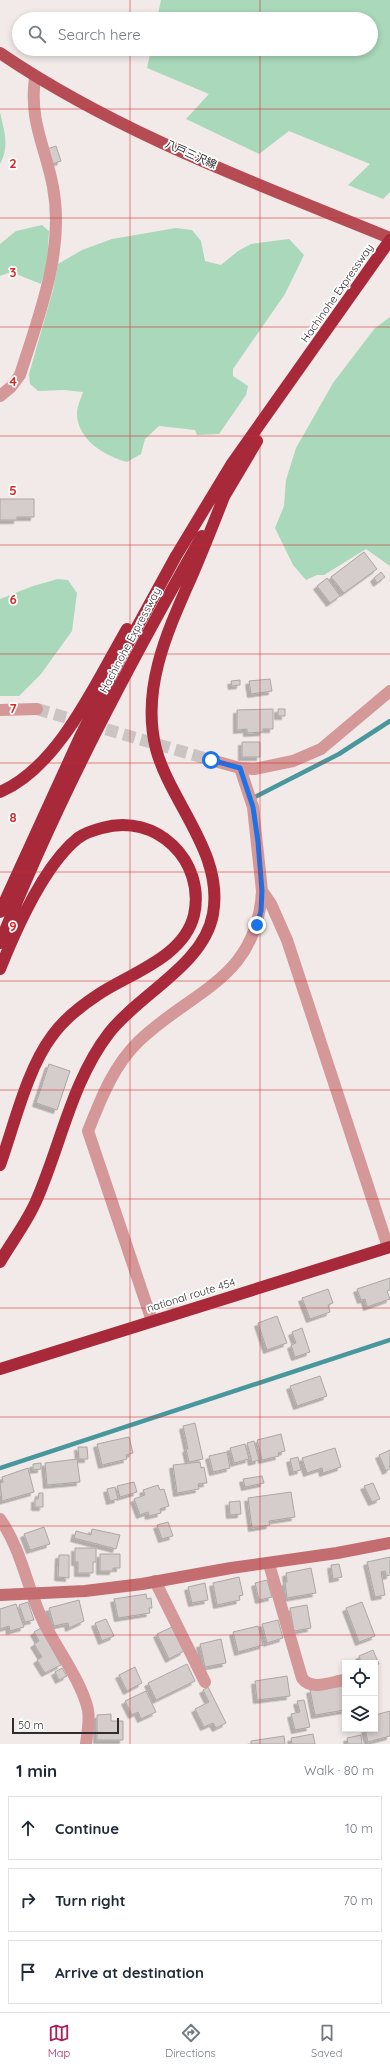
<!DOCTYPE html>
<html lang="en">
<head>
<meta charset="utf-8">
<style>
  body { margin:0; font-family:Quicksand,"Noto Sans JP",sans-serif; background:#f2f2f3; color:#1f2937 }
  .controls { position:absolute; right:12px; bottom:12px; display:grid; overflow:hidden; border-radius:0px; box-shadow:0 2px 6px #0003 }
  .controls button { width:36px; height:36px; display:grid; place-items:center; padding:0; border:0; border-bottom:1px solid #e0e1e3; background:#fff; color:#1f2937; font:20px sans-serif }
  .scale { position:absolute; left:12px; bottom:10px; width:107px; box-sizing:border-box; padding-left:4px; border:2px solid #302e2d; border-top:0; font-size:11px; line-height:14px; white-space:nowrap; color:#302e2d; -webkit-text-stroke:3px #fff; paint-order:stroke }
  .stop { position:absolute; width:12px; height:12px; margin:-9px; border:3px solid #1a73e8; border-radius:50%; background:#fff }
  .stop.end { background:#1a73e8; border-color:#fff; box-shadow:0 1px 4px #0008 }
  .list { margin:0; padding:0; list-style:none }
  h2 { display:flex; justify-content:space-between; align-items:center; height:52px; margin:0; padding:0 16px; font-size:17px }
  h2 small { font-size:13px; font-weight:400; color:#747a83 }
  .list li { display:grid; grid-template-columns:26px 1fr auto; gap:12px; align-items:center; box-sizing:border-box; height:64px; margin:0 8px 8px; padding:0 8px; border:1px solid #e0e1e3; border-radius:0px }
  .list b { display:block; font-size:15px; white-space:nowrap }
  .list em { font-size:13px; font-style:normal; color:#747a83 }
  .icon { flex:none; width:22px; height:22px; fill:none; stroke:currentColor; stroke-width:2; stroke-linecap:round; stroke-linejoin:round }
  .map { position:relative; flex:none; width:390px; height:1744px; overflow:hidden }
  .search { position:absolute; background:#fff; box-shadow:0 2px 6px #0003; left:12px; right:12px; top:12px; height:44px; display:flex; align-items:center; gap:10px; box-sizing:border-box; padding:0 14px; border-radius:22px; color:#747a83; font-size:15px }
  .sheet { height:268px; background:#fff }
  nav { display:flex; justify-content:space-around; align-items:center; box-sizing:border-box; height:56px; border-top:1px solid #e0e1e3; background:#fff; font-size:11px; color:#747a83 }
  nav a { display:grid; justify-items:center; gap:2px }
  nav .on { color:#ac1e59 }
  .map>svg:first-child { display:block }
  .green { fill:#a9d8ba }
  .lines { fill:none; stroke-linecap:round; stroke-linejoin:round }
  .stream { stroke:#48979c; stroke-width:4.5 }
  .building { fill:#d4cdcc; stroke:#aca6a5; filter:url(#shadow) }
  .street-tunnel { stroke:#cac4c3; stroke-width:12; stroke-dasharray:12 6; stroke-linecap:butt }
  .street { stroke:#d49898; stroke-width:12 }
  .secondary { stroke:#c46d70; stroke-width:12 }
  .primary { stroke:#b64c53; stroke-width:12 }
  .highway { stroke:#a8293a; stroke-width:12 }
  .route { stroke:#1a73e8; stroke-width:5 }
  .grid { fill:none; stroke:#d62828; stroke-width:1; stroke-opacity:0.55 }
  .labels { text-anchor:middle; stroke-width:3.5; stroke-linejoin:round; paint-order:stroke }
  .street-label { font-size:11px; fill:#302e2d; stroke:#fff }
  .grid-label { font-size:13px; text-anchor:middle; font-weight:bold; fill:#d62828; stroke:#fff; stroke-width:3.5; stroke-linejoin:round; paint-order:stroke }
</style>
</head>
<body>
<div class="map">
<svg width="390" height="1744" viewBox="0 0 390 1744">
  <defs>
    <filter id="shadow"><feDropShadow dx="-3.5" dy="3.5" stdDeviation="0" flood-color="#0004"/></filter>
  </defs>
  <rect width="100%" height="100%" fill="#f1eae8"/>
  <!-- green -->
  <path class="green" d="M161,0h229v192l-7,7 -35,-14 22,-21 -81,-33 -30,23 -73,-35 23,-25 -62,-26 4,-19h220v-30h-214z
    M0,112c4,20 10,33 0,52z
    M42,225l7,6 -2,33 -6,20 -30,-12 -11,4v-32l16,-13z
    M176,228l16,2 9,11 4,20 16,4 17,-14 13,-7 38,-5 15,16 -19,39 -52,75v7l15,10 -2,9 -27,39 -22,1 -2,-5 -36,-4 -14,13 -4,15 -14,8c-22,-6 -50,-22 -50,-49 0,-6 4,-15 6,-21l-19,-2 -26,1 -8,-7 -1,-10 24,-84 5,-26 24,-14 30,-11z
    M390,317v249l-24,-17 -42,26h-7l-11,5 -13,-15 -18,-37 9,-22 2,-26 10,-32 37,-65 42,-55z
    M58,579l10,1 9,13 -5,38 -31,43 -22,22h-19v-97l33,-13z"/>
  <g class="lines">
    <!-- stream -->
    <path class="stream" d="M251,799l88,-45 51,-33
      M0,1468l390,-128"/>
  </g>
  <!-- building -->
  <path class="building" d="M56,146l5,15 -9,3 -5,-15z
    M0,499h34v18h-17v3h-17z
    M364,552l13,17 -33,24 -13,-16z
    M381,572l4,5 -8,6 -3,-5z
    M327,578l13,18 -10,7 -13,-17z
    M270,679l2,12 -21,3 -2,-13z
    M240,680v5l-8,1 -1,-5z
    M273,709v20h-10v3l-16,1v-4l-10,1v-20z
    M278,709h7v7h-7z
    M242,742h18v15h-18z
    M49,1064l21,7 -13,39 -21,-7z
    M390,1278v12l-3,1 3,8 -23,8 -2,-8 -4,1 -4,-11z
    M328,1289l5,14 -5,2 2,7 -20,7 -8,-21z
    M277,1316l10,27 -20,7 -9,-27z
    M302,1328l8,24 -15,5 -4,-12 5,-2 -4,-11z
    M320,1376l7,20 -30,10 -7,-20z
    M195,1423l8,36 -14,3 -3,-13h2l-5,-23z
    M281,1434l4,17 -7,2 1,3 -17,4 -5,-20z
    M129,1437l4,16 -7,2 1,4 -25,6 -5,-21z
    M254,1441l5,19 -7,2 -5,-19z
    M245,1444l4,15 -15,4 -4,-15z
    M78,1447h9l1,12h-9z
    M335,1448l6,19 -18,6 -1,-5 -15,5 -5,-15z
    M390,1450v19l-4,2 -7,-16z
    M227,1452l3,16 -17,4 -4,-16z
    M298,1457l3,13 -8,2 -3,-13z
    M77,1459l3,23 -33,3 -2,-22z
    M200,1462l1,6 3,-1 3,16 -9,1 1,5 -22,4 -4,-28z
    M41,1463v6l-8,1v-6z
    M28,1468l6,24 -32,9 -2,-18 3,-1 -1,-5z
    M262,1476l2,7 -19,4 -2,-8z
    M134,1482l3,10 -17,5 -3,-11z
    M373,1483l7,16 -8,3 -8,-16z
    M158,1485l2,5 4,-1 5,17 -9,3 1,4 -12,3 -1,-4 -8,3 -6,-16 11,-4 -2,-5z
    M115,1487l3,12 -8,2 -3,-12z
    M291,1492l4,25 -26,4 1,4 -18,3 -4,-30z
    M39,1493h4v14h-8v-8h3z
    M240,1501l1,13 -11,1 -1,-13z
    M168,1522l5,14 -11,3 -5,-14z
    M44,1527l6,17 -20,6 -6,-16z
    M92,1529l28,6 -4,14 -42,-11 2,-7 15,4z
    M75,1548h21v14h-3v11h-15v-11h-3z
    M100,1554h20v14h-7v3h-13z
    M59,1555h10v23l-11,-1z
    M390,1557v18l-4,1 -1,-5 -4,1 4,23 -10,2 -8,-35z
    M339,1564l3,13 -9,2 -2,-14z
    M311,1568l5,25 -29,5 -2,-16h2l-1,-9z
    M239,1577l4,18 -4,1 1,4 -23,5 -4,-22z
    M267,1580l5,17 -13,3 -4,-17z
    M205,1583l3,17 -16,3 -4,-16z
    M146,1594l1,5 4,-1 1,10h-3l1,5 -32,5 -4,-19z
    M79,1600l5,21 -15,7 -1,-5 -14,3 -5,-18z
    M28,1602l6,18 -9,2 -6,-17z
    M362,1602l13,34 -16,6 -13,-34z
    M16,1604l8,23 -14,4 -1,-5 -9,3v-20z
    M307,1605l4,23 -17,3 -4,-23z
    M106,1619l8,17 -12,5 -7,-18z
    M278,1620l5,18 -16,5 -5,-19z
    M258,1626l5,19 -25,7 -5,-20z
    M172,1627l12,24 -15,8 -12,-25z
    M41,1628l20,37 -16,8 -8,-13 5,-3 -8,-13 5,-3 -5,-9z
    M221,1639l5,24 -21,4 -5,-23z
    M373,1650l6,14 -4,1v-2h-14l-2,-7z
    M187,1664l8,17 -39,19 -8,-17z
    M135,1667l7,16 -15,8 -8,-16z
    M62,1668l5,8 -8,4 -4,-8z
    M287,1676l3,20 -33,4 -2,-19z
    M342,1684l3,26 -30,5 -5,-25z
    M208,1687l18,36 -10,5 -3,-5 -9,4 -9,-18 14,-7 -6,-12z
    M146,1691l10,21 -15,7 -3,-7 -6,3 -7,-14z
    M304,1700l6,27 -15,3 -4,-16 9,-2 -3,-11z
    M390,1711v25l-22,6 -3,-13h10v-14z
    M111,1714v7h12v19h-26v-25z
    M313,1734l2,10h-23l-1,-6z
    M361,1735l1,9h-14l-1,-6z
    M284,1736l1,8h-34v-3z"/>
  <g class="lines">
    <!-- street-tunnel -->
    <path class="street-tunnel" d="M37,709l174,51"/>
    <!-- street -->
    <path class="street" d="M0,396l11,-9 9,-12c19,-60 45,-124 33,-188 -8,-42 -24,-65 -18,-110
      M0,710l37,-1
      M211,760l29,8 14,1 39,-8 28,-12 69,-58
      M240,768l13,39 9,84 9,13 16,36 101,307
      M152,1321l-64,-190c13,-32 25,-65 51,-90 53,-51 118,-62 123,-150
      M0,1519c22,31 27,70 44,104 13,26 38,59 44,87 2,10 -1,24 -2,34
      M269,1564l33,114c9,13 29,4 42,2
      M155,1581l50,101"/>
    <!-- secondary -->
    <path class="secondary" d="M0,1595l85,-4 57,-7 89,-16 106,-15 53,-10"/>
    <!-- primary -->
    <path class="primary" d="M0,53c119,81 258,131 390,185"/>
    <!-- highway -->
    <path class="highway" d="M222,500l35,-59
      M0,792c59,-25 96,-110 127,-163
      M0,912l80,-175 45,-88 51,-93 55,-91 159,-225
      M0,943c56,-141 127,-275 202,-407
      M0,969c16,-40 44,-104 78,-131 7,-5 16,-8 24,-10 54,-16 104,33 92,87 -10,42 -63,58 -95,79 -17,11 -35,25 -47,42 -25,33 -38,90 -52,129
      M0,1262c12,-21 28,-41 37,-63 24,-55 35,-118 72,-166 30,-39 95,-68 104,-119 11,-61 -42,-110 -57,-165 -16,-63 14,-123 38,-178 11,-26 21,-51 31,-77
      M0,1369l390,-122"/>
  </g>
  <g class="lines">
    <!-- route -->
    <path class="route" d="M211,760l29,8 13,39 5,35 4,49 -1,20 -4,14"/>
  </g>
  <!-- grid -->
  <path class="grid" d="M130,0v19M260,0v19M130,49v1695M260,49v1695M0,109h390M0,218h390M0,327h390M0,436h390M0,545h390M0,654h390M0,763h390M0,872h390M0,981h390M0,1090h390M0,1199h390M0,1308h390M0,1417h390M0,1526h390M0,1635h390"/>
  <g class="labels">
    <!-- street labels -->
    <g class="street-label">
      <text transform="translate(191 154) rotate(24)" y="4">八戸三沢線</text>
      <text transform="translate(337 293) rotate(-55)" y="4">Hachinohe Expressway</text>
      <text transform="translate(130 640) rotate(-62)" y="4">Hachinohe Expressway</text>
      <text transform="translate(191 1295) rotate(-17)" y="4">national route 454</text>
    </g>
  </g>
  <g class="grid-label">
    <text x="13" y="168">2</text>
    <text x="13" y="277">3</text>
    <text x="13" y="386">4</text>
    <text x="13" y="495">5</text>
    <text x="13" y="604">6</text>
    <text x="13" y="713">7</text>
    <text x="13" y="822">8</text>
    <text x="13" y="931">9</text>
  </g>
</svg>
<div class="controls">
<button><svg class="icon" aria-label="locate" viewBox="0 0 24 24"><circle cx="12" cy="12" r="6"/><path d="M12 2v4M12 18v4M2 12h4M18 12h4"/></svg></button>
<button><svg class="icon" aria-label="layers" viewBox="0 0 24 24"><path d="M12 4l9 5-9 5-9-5zM3 14l9 5 9-5"/></svg></button>
</div>
<div class="scale">50 m</div>
<div class="stop" style="left:211px;top:760px"></div>
<div class="stop end" style="left:257px;top:925px"></div>
<div class="search"><svg class="icon" aria-label="search" viewBox="0 0 24 24"><circle cx="10" cy="10" r="6"/><path d="M15 15l6 6"/></svg>Search here</div>
</div>
<section class="sheet">
<h2>1 min<small>Walk · 80 m</small></h2>
<ul class="list">
<li><svg class="icon" aria-label="ahead" viewBox="0 0 24 24"><path d="M12 20V5M6 11l6-6 6 6"/></svg><div><b>Continue</b></div><em>10 m</em></li>
<li><svg class="icon" aria-label="right" viewBox="0 0 24 24"><path d="M7 20v-9h11M14 6l5 5-5 5"/></svg><div><b>Turn right</b></div><em>70 m</em></li>
<li><svg class="icon" aria-label="arrive" viewBox="0 0 24 24"><path d="M6 21V4h12l-3 4 3 4H6"/></svg><div><b>Arrive at destination</b></div></li>
</ul>
</section>
<nav>
<a class="on"><svg class="icon" aria-label="map" viewBox="0 0 24 24"><path d="M3 6l6-2 6 2 6-2v14l-6 2-6-2-6 2zM9 4v14M15 6v14"/></svg>Map</a>
<a><svg class="icon" aria-label="directions" viewBox="0 0 24 24"><path d="M12 3l9 9-9 9-9-9zM9 14v-3h6M13 9l2 2-2 2"/></svg>Directions</a>
<a><svg class="icon" aria-label="saved" viewBox="0 0 24 24"><path d="M7 4h10v16l-5-4-5 4z"/></svg>Saved</a>
</nav>
</body>
</html>
